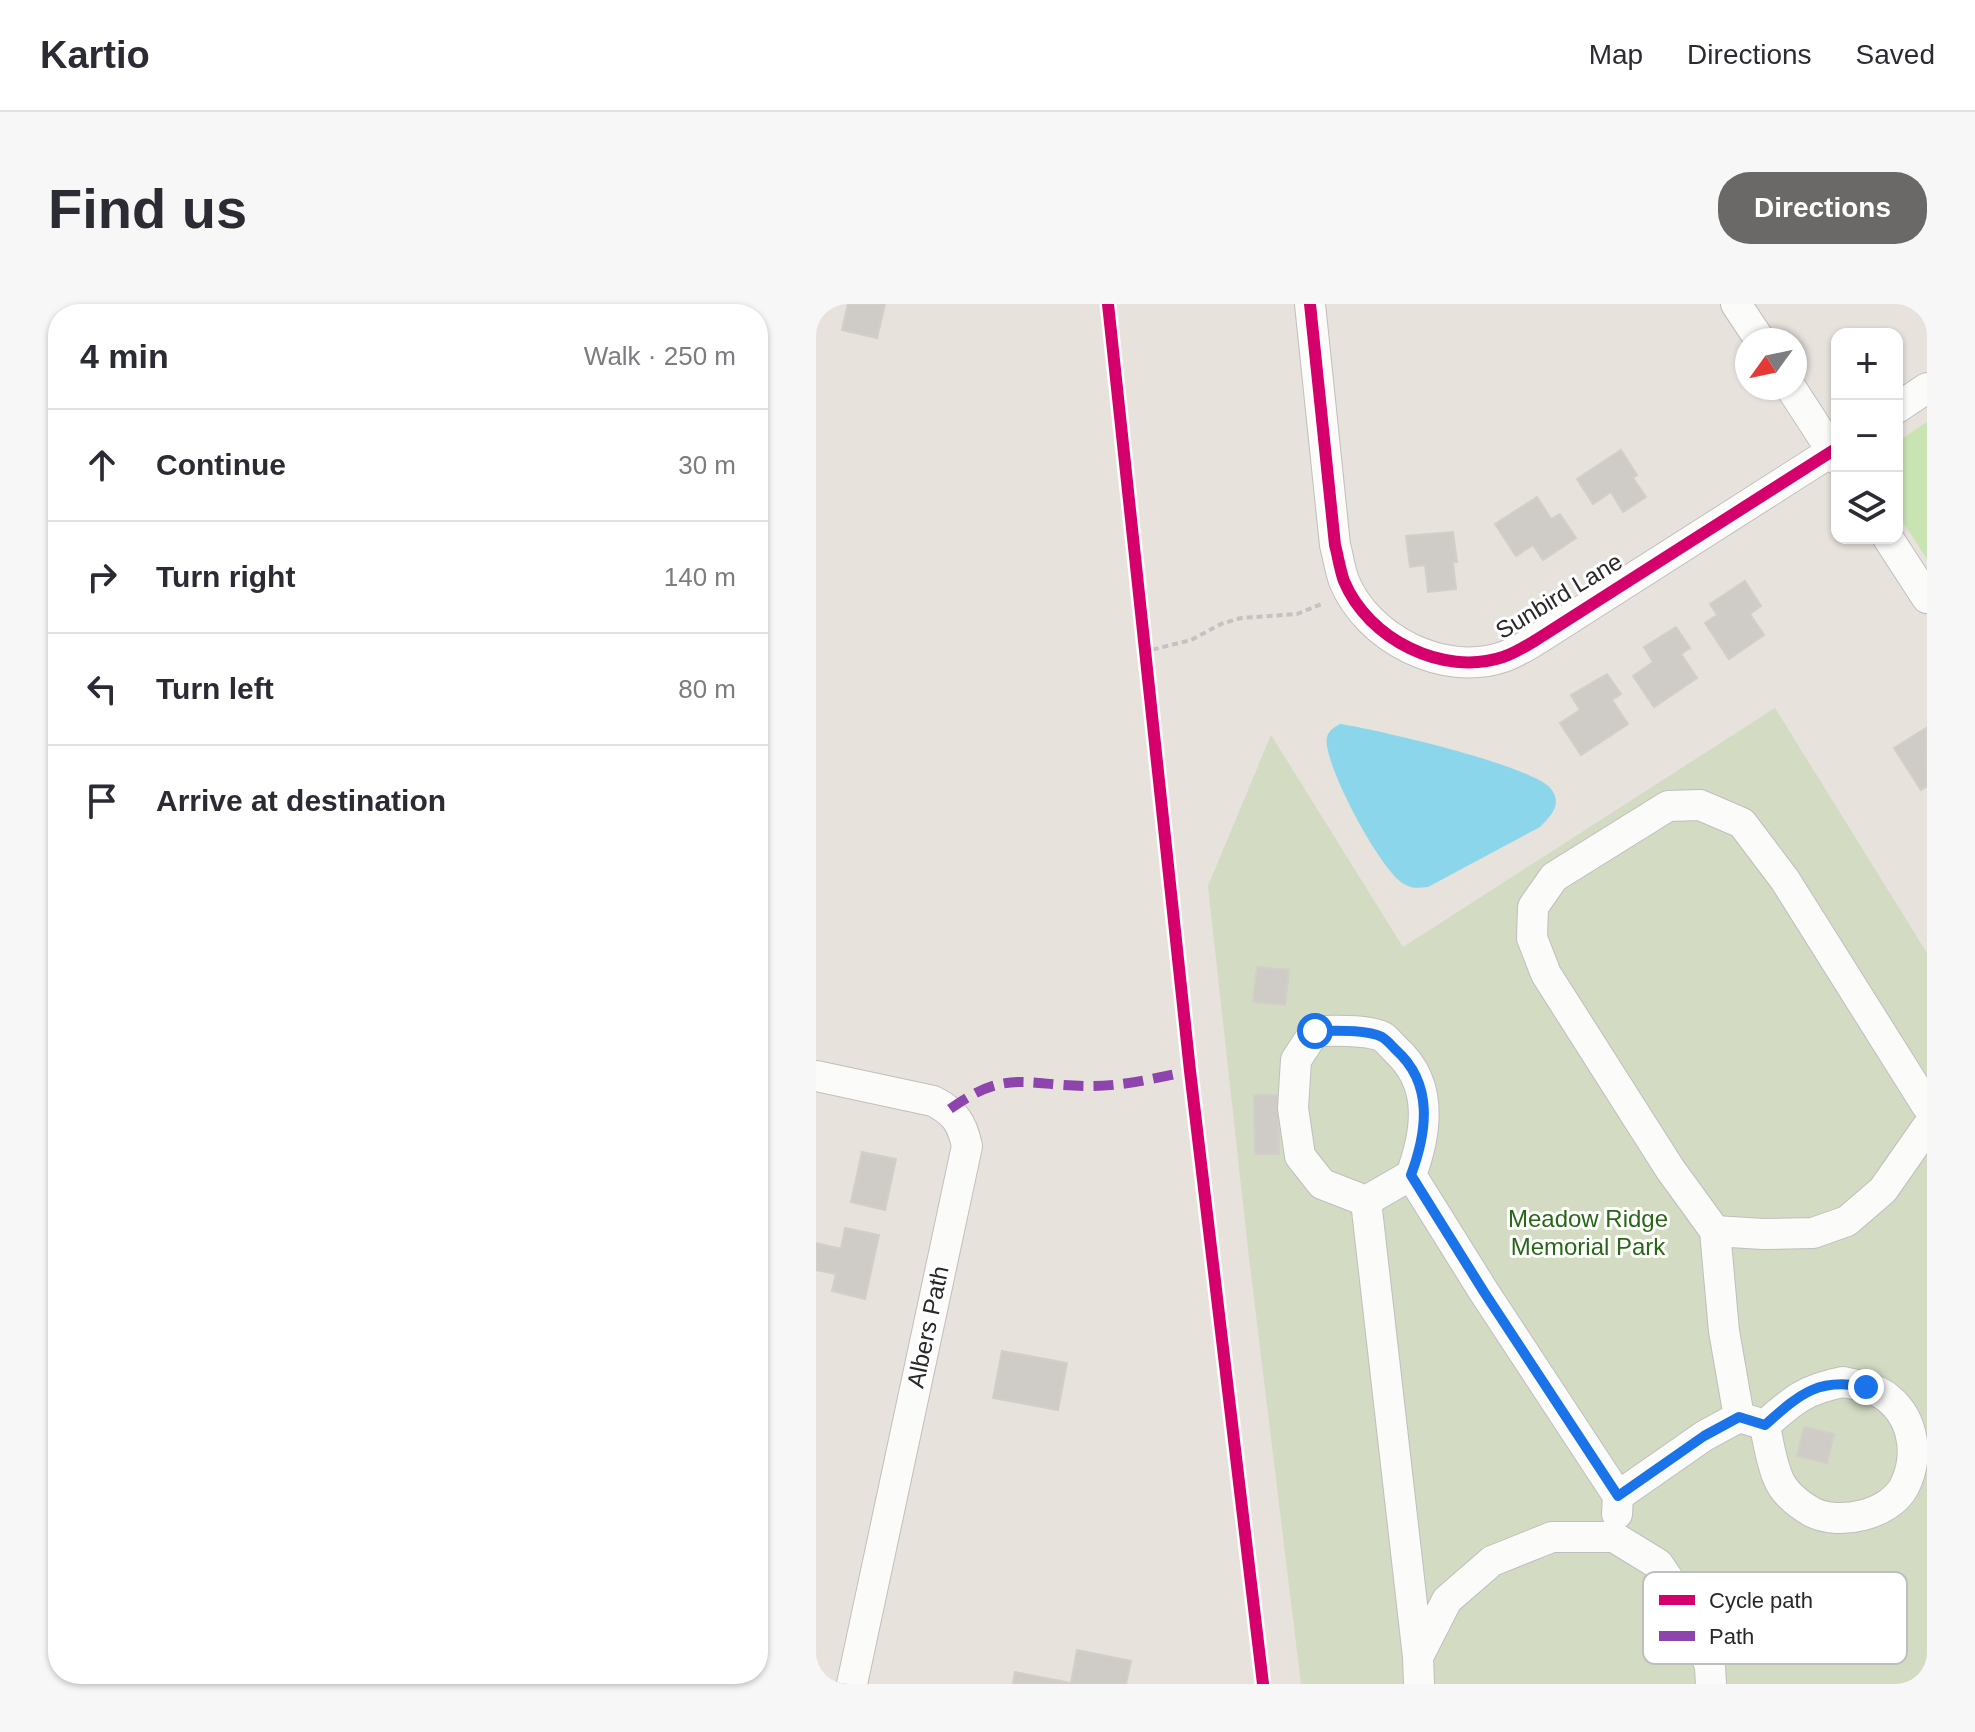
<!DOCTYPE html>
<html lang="en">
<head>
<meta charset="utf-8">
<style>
  body { margin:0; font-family:Arial,sans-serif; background:#f7f7f7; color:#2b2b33 }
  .controls { position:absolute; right:24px; top:24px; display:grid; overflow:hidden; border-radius:16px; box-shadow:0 2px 6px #0004 }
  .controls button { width:72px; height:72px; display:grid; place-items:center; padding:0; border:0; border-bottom:2px solid #e1e1e2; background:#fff; color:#2b2b33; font:40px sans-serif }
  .compass { position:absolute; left:919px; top:24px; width:72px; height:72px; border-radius:50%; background:#fff; box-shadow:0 2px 6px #0004; rotate:237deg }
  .stop { position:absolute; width:24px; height:24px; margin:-18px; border:6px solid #1a73e8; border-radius:50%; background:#fff }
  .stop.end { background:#1a73e8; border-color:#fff; box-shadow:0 2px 8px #0008 }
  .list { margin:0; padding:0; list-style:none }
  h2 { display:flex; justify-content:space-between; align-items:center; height:104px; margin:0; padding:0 32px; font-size:34px }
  h2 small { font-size:26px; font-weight:400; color:#7c7c81 }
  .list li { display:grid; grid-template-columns:52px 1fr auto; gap:24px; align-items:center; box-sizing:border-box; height:112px; padding:0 32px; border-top:2px solid #e1e1e2 }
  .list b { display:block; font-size:30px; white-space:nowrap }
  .list em { font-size:26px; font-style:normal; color:#7c7c81 }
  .icon { flex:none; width:44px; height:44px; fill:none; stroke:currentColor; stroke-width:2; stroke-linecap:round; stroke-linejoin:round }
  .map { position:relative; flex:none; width:1111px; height:1380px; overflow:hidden; border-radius:32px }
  header { display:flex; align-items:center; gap:48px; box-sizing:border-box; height:112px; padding:0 40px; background:#fff; border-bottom:2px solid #e1e1e2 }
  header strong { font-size:38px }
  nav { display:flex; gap:44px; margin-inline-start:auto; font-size:28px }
  .intro { display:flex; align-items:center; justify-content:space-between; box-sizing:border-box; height:192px; padding:0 48px }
  h1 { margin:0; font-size:56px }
  .button { padding:20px 36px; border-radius:32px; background:#6b6967; color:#fff; font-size:28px; font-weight:700 }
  main { display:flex; gap:48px; padding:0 48px }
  aside { flex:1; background:#fff; border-radius:32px; box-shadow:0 2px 6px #0004 }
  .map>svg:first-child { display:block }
  .green { fill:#c9e4b3 }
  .cemetery { fill:#d3dbc3 }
  .water { fill:#8cd6ec }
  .building { fill:#cfccc8; stroke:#d2cec8; stroke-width:2 }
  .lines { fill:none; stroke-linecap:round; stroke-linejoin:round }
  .minor-casing { stroke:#c0bebe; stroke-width:32 }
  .path { stroke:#c4c3c2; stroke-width:4; stroke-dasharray:6 4; stroke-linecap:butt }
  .minor { stroke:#fbfbfa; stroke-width:30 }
  .quiet { stroke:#8e44ad; stroke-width:10; stroke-dasharray:20 10; stroke-linecap:butt }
  .cycleway-casing { stroke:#fff; stroke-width:17 }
  .cycleway { stroke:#d6006c; stroke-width:12 }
  .route { stroke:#1a73e8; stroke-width:10 }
  .labels { text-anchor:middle; stroke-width:6; stroke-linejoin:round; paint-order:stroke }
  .street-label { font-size:24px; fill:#282828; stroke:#fff }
  .park-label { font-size:24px; fill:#286716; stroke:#fff }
  .key { fill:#fff; stroke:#bebebe; stroke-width:2 }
  .key-label { font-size:22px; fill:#282828 }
</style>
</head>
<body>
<header>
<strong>Kartio</strong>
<nav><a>Map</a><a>Directions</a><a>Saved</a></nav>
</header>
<div class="intro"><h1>Find us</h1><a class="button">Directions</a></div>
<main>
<aside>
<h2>4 min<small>Walk · 250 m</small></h2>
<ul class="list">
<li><svg class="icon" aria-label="ahead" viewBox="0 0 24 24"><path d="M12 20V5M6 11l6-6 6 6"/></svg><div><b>Continue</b></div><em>30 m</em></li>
<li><svg class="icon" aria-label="right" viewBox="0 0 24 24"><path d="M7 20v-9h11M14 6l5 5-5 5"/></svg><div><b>Turn right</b></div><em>140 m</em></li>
<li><svg class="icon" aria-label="left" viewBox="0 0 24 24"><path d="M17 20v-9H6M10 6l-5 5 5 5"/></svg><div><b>Turn left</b></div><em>80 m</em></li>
<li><svg class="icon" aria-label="arrive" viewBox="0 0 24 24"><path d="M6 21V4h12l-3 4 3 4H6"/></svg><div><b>Arrive at destination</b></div></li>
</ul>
</aside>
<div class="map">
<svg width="1111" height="1380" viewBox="0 0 1111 1380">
  <rect width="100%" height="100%" fill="#e7e2dc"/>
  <!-- green -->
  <path class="green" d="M1111,118v137l-30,-46v-71z"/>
  <!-- cemetery -->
  <path class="cemetery" d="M959,404l152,245v731h-626l-53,-435 -40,-363 63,-151 132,212z"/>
  <!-- water -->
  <path class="water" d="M524,420c35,5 196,42 212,66 10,15 -1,26 -12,37l-112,60c-9,1 -16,2 -24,-3 -23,-12 -83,-124 -77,-147 2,-7 8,-10 13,-13z"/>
  <!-- building -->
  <path class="building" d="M32,0h37l-8,34 -35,-8z
    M805,146l16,25 -4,3 13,19 -23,15 -12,-20 -18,12 -16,-25z
    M721,193l14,22 9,-5 16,24 -33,22 -10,-15 -17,11 -21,-32z
    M637,228l4,30h-4l3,27 -28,3 -3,-27 -15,2 -4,-31z
    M929,277l16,25 -11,8 14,21 -35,24 -24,-36 12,-8 -7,-11z
    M860,323l14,21 -9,6 16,24 -43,29 -21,-31 20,-14 -9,-15z
    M791,370l14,20 -9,6 16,24 -47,31 -21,-32 20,-13 -9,-15z
    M1110,424l1,58 -6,4 -27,-42z
    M441,663l32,3 -4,35 -32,-3z
    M438,791h24l1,59h-24z
    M46,848l34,7 -11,51 -34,-8z
    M29,924l34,7 -14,64 -33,-8 4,-17 -20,-4v-27l25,6z
    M186,1047l65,12 -9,47 -65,-12z
    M988,1123l30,7 -7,29 -30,-7z
    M261,1346l54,11 -5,23h-113l2,-12 56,11z"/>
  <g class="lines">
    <!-- minor casing -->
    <g class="minor-casing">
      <path id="minor" d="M494,0l25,241c3,11 5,25 9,36 24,58 99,96 159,76 12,-4 23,-11 33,-17l301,-192
        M920,0l24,36
        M975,84l46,71
        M1081,104l30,-20
        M1072,234l39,60
        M0,772l117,25c22,11 29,22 34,45l-115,538
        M1111,802l-142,-226 -43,-57 -42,-18 -32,1 -114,71 -21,30 -1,31 14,36 124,195 45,62 48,3 50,-1 34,-12 36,-31 44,-63
        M595,871l73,117 134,204
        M550,897l-44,-17 -22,-28 -7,-48 3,-48 19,-29c19,0 51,-2 68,6 4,3 9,9 13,13 38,34 31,82 15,125l-45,26 52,456
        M899,927l9,100 15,86 26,8
        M1027,1078c15,3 33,6 45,16 27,22 31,60 16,89 -15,28 -65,39 -92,25 -14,-8 -28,-19 -34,-34 -7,-17 -10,-36 -13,-53 28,-25 41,-36 78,-43z
        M801,1210l1,-18 86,-60 35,-19
        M603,1380l-1,-27 29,-57 45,-39 60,-24h62l44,27 34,50 18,53 1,17"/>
    </g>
    <!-- path -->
    <path class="path" d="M327,348l48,-12 30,-16 20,-6 56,-4 27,-11"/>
    <!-- minor -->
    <use href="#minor" class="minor"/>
    <!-- quiet -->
    <path class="quiet" d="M134,805c56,-40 73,-24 135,-23 35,1 71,-8 105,-15"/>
    <!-- cycleway casing -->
    <g class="cycleway-casing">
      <path id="cycleway" d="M292,0l82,767 73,613
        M494,0l25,241c3,11 5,25 9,36 24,58 99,96 159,76 12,-4 23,-11 33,-17l301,-192"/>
    </g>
    <!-- cycleway -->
    <use href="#cycleway" class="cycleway"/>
  </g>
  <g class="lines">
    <!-- route -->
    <path class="route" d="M499,727c18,0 51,-2 67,6 5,3 10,9 14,13 38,34 31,82 15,125l73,117 134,204 86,-60 35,-19 26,8c35,-31 53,-48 101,-38"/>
  </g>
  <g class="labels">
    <!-- street labels -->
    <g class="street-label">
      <text transform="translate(743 292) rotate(-31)" y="8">Sunbird Lane</text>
      <text transform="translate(112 1023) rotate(-78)" y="8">Albers Path</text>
    </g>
    <!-- park labels -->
    <g class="park-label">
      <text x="772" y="923">Meadow Ridge<tspan x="772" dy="28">Memorial Park</tspan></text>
    </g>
  </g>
  <!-- legend -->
  <rect x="827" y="1268" width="264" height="92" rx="12" class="key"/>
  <rect x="843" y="1291" width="36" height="10" fill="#d6006c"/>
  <rect x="843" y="1327" width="36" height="10" fill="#8e44ad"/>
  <g class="key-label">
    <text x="893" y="1304">Cycle path</text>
    <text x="893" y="1340">Path</text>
  </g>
</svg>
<div class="controls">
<button>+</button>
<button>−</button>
<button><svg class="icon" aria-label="layers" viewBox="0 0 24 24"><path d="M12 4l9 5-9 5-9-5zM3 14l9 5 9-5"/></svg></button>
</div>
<svg class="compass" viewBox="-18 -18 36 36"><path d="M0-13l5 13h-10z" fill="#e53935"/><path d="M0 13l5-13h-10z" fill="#7c7c81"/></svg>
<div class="stop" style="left:499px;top:727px"></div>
<div class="stop end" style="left:1050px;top:1083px"></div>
</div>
</main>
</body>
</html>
